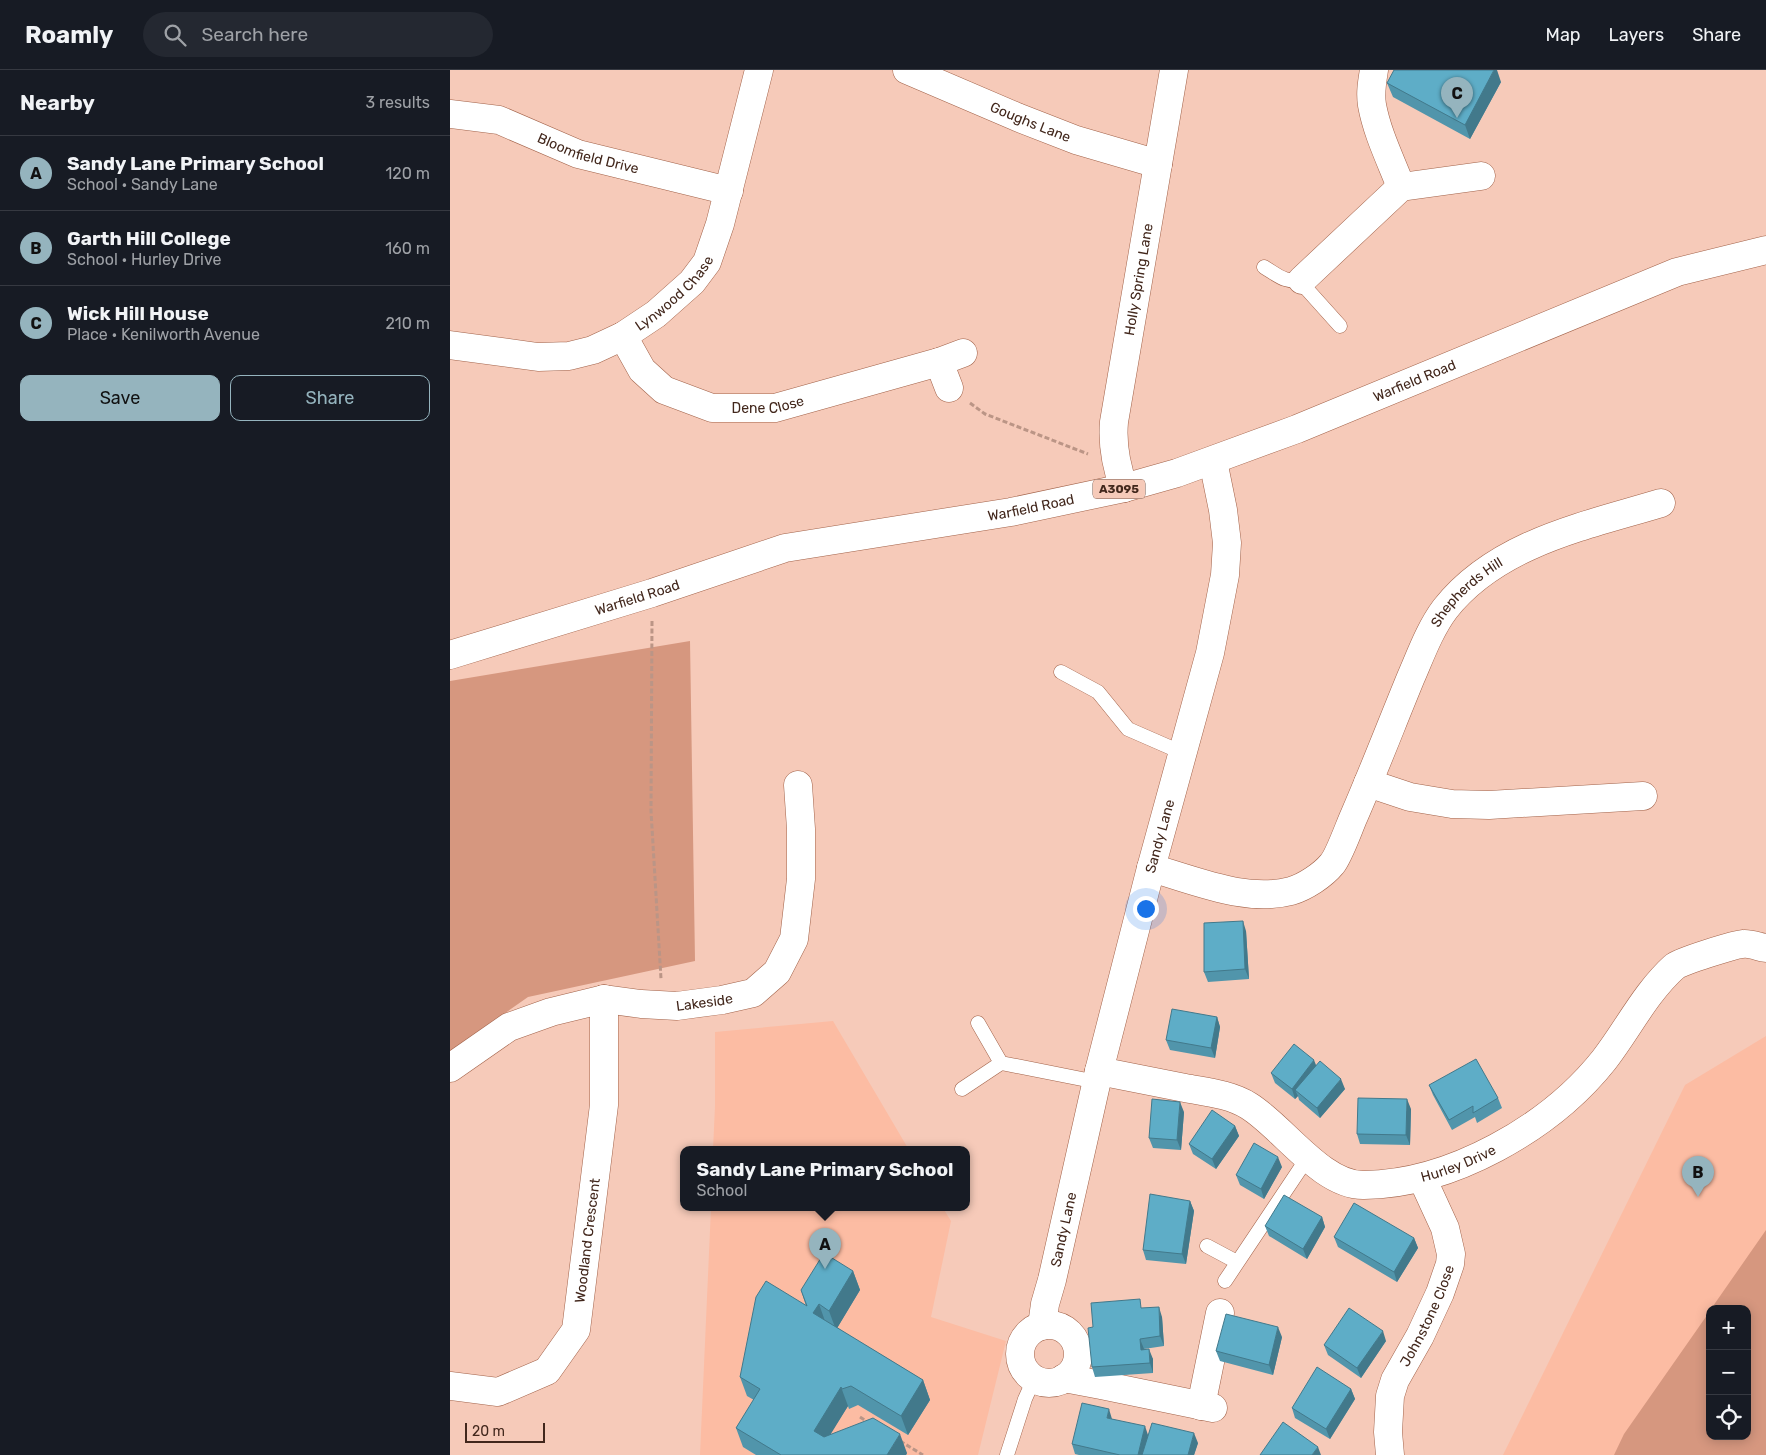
<!DOCTYPE html>
<html lang="en">
<head>
<meta charset="utf-8">
<style>
  body { margin:0; font-family:Rubik,sans-serif; background:#242831; color:#f1f3f6 }
  .controls { position:absolute; right:15px; bottom:15px; display:grid; overflow:hidden; border-radius:10px; box-shadow:0 2px 12px #0003 }
  .controls button { width:45px; height:45px; display:grid; place-items:center; padding:0; border:0; border-bottom:1px solid #363941; background:#171b24; color:#f1f3f6; font:25px sans-serif }
  .scale { position:absolute; left:15px; bottom:12px; width:80px; box-sizing:border-box; padding-left:5px; border:2px solid #42271c; border-top:0; font-size:14px; line-height:18px; white-space:nowrap; color:#42271c; -webkit-text-stroke:4px #f6cab9; paint-order:stroke }
  .you { position:absolute; left:695px; top:838px; width:18px; height:18px; margin:-12px; border:4px solid #fff; border-radius:50%; background:#1a73e8; box-shadow:0 0 0 8px #1a73e833 }
  .badge { display:grid; place-items:center; width:32px; height:32px; border-radius:50%; background:#95b4be; color:#111; font-size:16px; font-weight:700 }
  .pin { position:absolute; translate:-50% -41px; filter:drop-shadow(0 1px 2px #0008) }
  .pin::after { content:''; position:absolute; top:26px; width:18px; height:15px; background:inherit; clip-path:polygon(0 0,100% 0,50% 100%) }
  .popup { position:absolute; left:230px; top:1076px; width:290px; height:65px; box-sizing:border-box; display:grid; place-content:center; border-radius:10px; background:#171b24; filter:drop-shadow(0 1px 4px #0005); font-size:16px; white-space:nowrap; color:#9ea1a6 }
  .popup b { font-size:19px; color:#f1f3f6 }
  .popup::after { content:''; position:absolute; left:50%; top:100%; margin-left:-10px; border:10px solid transparent; border-top-color:#171b24 }
  .list { margin:0; padding:0; list-style:none }
  h2 { display:flex; justify-content:space-between; align-items:center; height:65px; margin:0; padding:0 20px; font-size:21px }
  h2 small { font-size:16px; font-weight:400; color:#9ea1a6 }
  .list li { display:grid; grid-template-columns:32px 1fr auto; gap:15px; align-items:center; box-sizing:border-box; height:75px; padding:0 20px; border-top:1px solid #363941 }
  .list b { display:block; font-size:19px; white-space:nowrap }
  .list p { margin:0; font-size:16px; white-space:nowrap; color:#9ea1a6 }
  .list em { font-size:16px; font-style:normal; color:#9ea1a6 }
  .actions { display:flex; gap:10px; padding:15px 20px }
  .actions a { flex:1; padding:11px 0; border:1px solid #95b4be; border-radius:10px; text-align:center; font-size:18px; color:#95b4be }
  .actions .main { background:#95b4be; color:#111 }
  .icon { flex:none; width:28px; height:28px; fill:none; stroke:currentColor; stroke-width:2; stroke-linecap:round; stroke-linejoin:round }
  .map { position:relative; flex:none; width:1316px; height:1385px; overflow:hidden }
  header { display:flex; align-items:center; gap:30px; box-sizing:border-box; height:70px; padding:0 25px; background:#171b24; border-bottom:1px solid #363941 }
  header strong { font-size:24px }
  nav { display:flex; gap:28px; margin-inline-start:auto; font-size:18px }
  .search { width:350px; height:45px; background:#242831; display:flex; align-items:center; gap:12px; box-sizing:border-box; padding:0 18px; border-radius:28px; color:#9ea1a6; font-size:19px }
  main { display:flex }
  aside { flex:1; background:#171b24 }
  .map>svg:first-child { display:block }
  .built { fill:#fcbca3; fill-rule:evenodd }
  .green { fill:#d6977f }
  .lines { fill:none; stroke-linecap:round; stroke-linejoin:round }
  .lane-casing { stroke:#a26249; stroke-width:15 }
  .street-casing { stroke:#a26249; stroke-width:29 }
  .secondary-casing { stroke:#a26249; stroke-width:29 }
  .primary-casing { stroke:#a26249; stroke-width:29 }
  .path { stroke:#bb9586; stroke-width:3; stroke-dasharray:5 2.5; stroke-linecap:butt }
  .lane { stroke:#fff; stroke-width:14 }
  .street { stroke:#fff; stroke-width:28 }
  .secondary { stroke:#fff; stroke-width:28 }
  .primary { stroke:#fff; stroke-width:28 }
  .wall { fill:#5195ab }
  .shaded-wall { fill:#42798b }
  .building { fill:#5eadc7; stroke:#42798b }
  .labels { text-anchor:middle; stroke-width:5; stroke-linejoin:round; paint-order:stroke }
  .shield { fill:#f6cab9; stroke:#78584b; stroke-width:1 }
  .shield-label { font-size:12px; font-weight:bold; fill:#42271c }
  .street-label { font-size:14px; fill:#42271c; stroke:#f6cab9 }
</style>
</head>
<body>
<header>
<strong>Roamly</strong>
<div class="search"><svg class="icon" aria-label="search" viewBox="0 0 24 24"><circle cx="10" cy="10" r="6"/><path d="M15 15l6 6"/></svg>Search here</div>
<nav><a>Map</a><a>Layers</a><a>Share</a></nav>
</header>
<main>
<aside>
<h2>Nearby<small>3 results</small></h2>
<ul class="list">
<li><span class="badge">A</span><div><b>Sandy Lane Primary School</b><p>School · Sandy Lane</p></div><em>120 m</em></li>
<li><span class="badge">B</span><div><b>Garth Hill College</b><p>School · Hurley Drive</p></div><em>160 m</em></li>
<li><span class="badge">C</span><div><b>Wick Hill House</b><p>Place · Kenilworth Avenue</p></div><em>210 m</em></li>
</ul>
<div class="actions"><a class="main">Save</a><a>Share</a></div>
</aside>
<div class="map">
<svg width="1316" height="1385" viewBox="0 0 1316 1385">
  <rect width="100%" height="100%" fill="#f6cab9"/>
  <!-- built -->
  <path class="built" d="M383,951l76,129h-196l2,-44v-74z
    M1316,966v419h-263l182,-370zM1260,1239h37v127h-37z
    M261,1138h232l8,13 -20,96 75,24 -28,114h-278z"/>
  <!-- green -->
  <path class="green" d="M240,571l5,320 -167,36 -78,55v-371z
    M1316,1160v225h-152l10,-21 86,-123v125h37v-127h-36z"/>
  <g class="lines">
    <!-- lane casing -->
    <g class="lane-casing">
      <path id="lane" d="M814,197c15,9 21,16 38,13l3,7 35,39
        M611,602l37,20 30,37 55,24
        M528,953l23,40
        M512,1019l39,-26 96,19
        M757,1176l30,16
        M775,1211l83,-124
        M557,1385l18,-56 9,-20"/>
    </g>
    <!-- street casing -->
    <g class="street-casing">
      <g id="street">
        <path id="s1" d="M457,0l110,47 59,23 82,24"/>
        <path d="M924,0c-2,12 -4,23 -2,35 5,28 19,56 29,82"/>
        <path id="s2" d="M0,44l49,6 79,34 151,37"/>
        <path d="M852,210l99,-93 80,-11"/>
        <path id="s3" d="M173,266l19,34 22,20 48,18h63l164,-46 24,-9"/>
        <path id="s4" d="M0,275l88,12 31,-1 24,-6 30,-14 33,-22 36,-32 15,-20 13,-38 39,-154"/>
        <path d="M489,292l10,26"/>
        <path d="M918,713l42,14 42,7 37,1 154,-9"/>
        <path id="s5" d="M701,798c44,12 95,35 140,23 14,-4 32,-16 41,-27 7,-8 17,-37 22,-48 20,-46 38,-93 57,-139 10,-23 19,-48 34,-68 52,-66 140,-83 216,-106"/>
        <path id="s6" d="M0,998l59,-41 42,-15 53,-13 37,5 36,2 45,-6 31,-7 24,-21 17,-33 7,-60v-50l-3,-44"/>
        <path id="s7" d="M649,1001c29,6 57,11 86,17 21,4 45,6 64,18 34,21 73,80 115,79 87,-1 186,-57 240,-125 24,-31 41,-67 71,-94 4,-4 61,-22 68,-22 7,-1 16,3 23,4"/>
        <circle cx="599" cy="1284" r="29"/>
        <path id="s8" d="M592,1256l3,-22 7,-24 47,-209 52,-203 59,-215 15,-78 2,-32 -4,-33 -10,-49"/>
        <path d="M614,1308l37,7 112,23"/>
        <path id="s9" d="M0,1316l48,6 49,-21 29,-41 28,-225v-106"/>
        <path d="M751,1336l19,-93"/>
        <path id="s10" d="M940,1385l-2,-23 2,-36 5,-16 25,-44 20,-43 10,-29 1,-10 -6,-26 -23,-50"/>
      </g>
    </g>
    <!-- secondary casing -->
    <g class="secondary-casing">
      <g id="secondary">
        <path id="s11" d="M674,418c-8,-22 -12,-43 -10,-66l60,-352"/>
      </g>
    </g>
    <!-- primary casing -->
    <g class="primary-casing">
      <g id="primary">
        <path id="s12" d="M0,585l202,-62 133,-45 226,-36 113,-24 53,-15 120,-44 380,-157 89,-22"/>
      </g>
    </g>
    <!-- path -->
    <path class="path" d="M520,333l15,11 103,40
      M202,551l-1,190 10,168
      M410,1347l9,6
      M450,1371l23,14"/>
    <!-- lane -->
    <use href="#lane" class="lane"/>
    <!-- street -->
    <use href="#street" class="street"/>
    <!-- secondary -->
    <use href="#secondary" class="secondary"/>
    <!-- primary -->
    <use href="#primary" class="primary"/>
  </g>
  <!-- wall -->
  <path class="wall" d="M1051,12l-31,57 -77,-42 -6,-14z
    M796,861l3,48 -41,3 -4,-10z
    M767,947l3,10 -5,31 -45,-8 -4,-10z
    M866,995l29,24 -25,29 -21,-18 -1,-4 -3,3 -20,-16 -4,-10z
    M979,1015l69,13 4,10 -25,15 -2,-6 -23,13 -19,-35z
    M961,1039l-1,36 -50,-1 -3,-10z
    M734,1042l-3,38 -28,-2 -4,-10z
    M785,1056l4,10 -23,33 -23,-15 -4,-10z
    M832,1097l-18,32 -24,-14 -4,-10z
    M740,1131l4,10 -8,53 -40,-4 -3,-10z
    M872,1147l3,10 -18,32 -38,-23 -4,-10z
    M884,1167l80,1 4,10 -21,34 -59,-35z
    M403,1201l7,19 -23,38 86,52 7,20 -22,35 -50,-30 -9,4 -1,-3 -18,28 77,19 -1,2h-150l-13,-8 -7,-19 18,-28 -7,-4 -7,-19 66,-71 -5,-16z
    M693,1238l19,9 2,29 -20,3 9,10v14l-58,4 -3,-10 1,-40z
    M832,1267l-9,38 -53,-14 -4,-10z
    M936,1271l-25,37 -33,-23 -4,-10z
    M901,1319l4,10 -25,40 -35,-21 -3,-10z
    M662,1349l36,16 50,8 -4,12h-115l-4,-1 -3,-10z"/>
  <!-- shaded-wall -->
  <path class="shaded-wall" d="M1044,0h3l4,12 -31,57 -5,-14z
    M793,851l3,10 3,48 -4,-10z
    M767,947l3,10 -5,31 -4,-10z
    M864,990l4,10 -23,20 3,6 -3,3 -3,-10z
    M891,1009l4,10 -25,29 -3,-10z
    M957,1029l4,10 -1,36 -4,-10z
    M730,1032l4,10 -3,38 -4,-10z
    M785,1056l4,10 -23,33 -4,-10z
    M828,1087l4,10 -18,32 -3,-10z
    M740,1131l4,10 -8,53 -4,-10z
    M872,1147l3,10 -18,32 -4,-10z
    M964,1168l4,10 -21,34 -3,-10z
    M403,1201l7,19 -24,40 -7,-19z
    M369,1234l7,20 -13,-11z
    M709,1237l3,10 2,29 -4,-10z
    M828,1257l4,10 -9,38 -4,-10z
    M933,1261l3,10 -25,37 -4,-10z
    M690,1269l4,10 1,11 -4,-10z
    M699,1279l4,10v14l-3,-10z
    M473,1310l7,20 -22,35 -7,-19z
    M391,1317l7,19 -27,44 -7,-19z
    M901,1319l4,10 -25,40 -4,-10z
    M659,1339l3,10 -5,-1z
    M695,1356l3,9 -4,20h-6z
    M744,1363l4,10 -4,12h-6z
    M450,1364l7,19 -1,2h-19z
    M868,1377l3,8h-9z"/>
  <!-- building -->
  <path class="building" d="M944,0h100l-29,55 -78,-42z
    M793,851l2,48 -41,3v-49z
    M722,939l45,8 -6,31 -45,-8z
    M844,974l20,16 -22,29 -21,-16z
    M1026,989l22,39 -25,15v-7l-24,14 -20,-35z
    M870,991l21,18 -24,29 -22,-18z
    M908,1028l49,1 -1,36 -49,-1z
    M702,1029l28,3 -3,38 -28,-2z
    M762,1040l23,16 -23,33 -23,-15z
    M804,1073l24,14 -17,32 -25,-14z
    M700,1124l40,7 -8,53 -39,-4z
    M834,1125l38,22 -19,32 -38,-23z
    M904,1133l60,35 -20,34 -60,-35z
    M374,1183l29,18 -24,40 -10,-7 -6,9 110,67 -22,36 -50,-30 -9,3 -1,-2 -27,44 10,6 49,-19 27,16 -13,21h-106l-45,-27 24,-39 -20,-12 16,-80 10,-16 41,25 -6,-16z
    M690,1229l1,9 18,-1 1,29 -20,3 1,11 8,-1 1,14 -58,4 -4,-39 5,-1 -2,-24z
    M899,1238l34,23 -26,37 -33,-23z
    M776,1244l52,13 -9,38 -53,-14z
    M867,1297l34,22 -25,40 -34,-21z
    M632,1333l27,6 -2,9 38,8 -7,29h-18l-48,-11z
    M833,1352l35,25 -6,8h-52z
    M702,1353l42,10 -6,22h-46z"/>
  <g class="labels">
    <!-- shield labels -->
    <rect class="shield" x="643" y="409.5" width="52" height="19" rx="4"/>
    <g class="shield-label">
      <text x="669" y="423">A3095</text>
    </g>
    <!-- street labels -->
    <g class="street-label">
      <text dy="5" stroke="none"><textPath href="#s1" startOffset="134">Goughs Lane</textPath></text>
      <text dy="5" stroke="none"><textPath href="#s2" startOffset="145">Bloomfield Drive</textPath></text>
      <text dy="5" stroke="none"><textPath href="#s11" startOffset="212">Holly Spring Lane</textPath></text>
      <text dy="5" stroke="none"><textPath href="#s4" startOffset="245">Lynwood Chase</textPath></text>
      <text dy="5" stroke="none"><textPath href="#s12" startOffset="1006">Warfield Road</textPath></text>
      <text dy="5" stroke="none"><textPath href="#s3" startOffset="176">Dene Close</textPath></text>
      <text dy="5" stroke="none"><textPath href="#s12" startOffset="601">Warfield Road</textPath></text>
      <text dy="5" stroke="none"><textPath href="#s5" startOffset="500">Shepherds Hill</textPath></text>
      <text dy="5" stroke="none"><textPath href="#s12" startOffset="196">Warfield Road</textPath></text>
      <text dy="5" stroke="none"><textPath href="#s8" startOffset="504">Sandy Lane</textPath></text>
      <text dy="5" stroke="none"><textPath href="#s6" startOffset="272">Lakeside</textPath></text>
      <text dy="5" stroke="none"><textPath href="#s7" startOffset="394">Hurley Drive</textPath></text>
      <text dy="5" stroke="none"><textPath href="#s8" startOffset="99">Sandy Lane</textPath></text>
      <text dy="5" stroke="none"><textPath href="#s9" startOffset="242">Woodland Crescent</textPath></text>
      <text dy="5" stroke="none"><textPath href="#s10" startOffset="148">Johnstone Close</textPath></text>
    </g>
  </g>
</svg>
<div class="controls">
<button>+</button>
<button>−</button>
<button><svg class="icon" aria-label="locate" viewBox="0 0 24 24"><circle cx="12" cy="12" r="6"/><path d="M12 2v4M12 18v4M2 12h4M18 12h4"/></svg></button>
</div>
<div class="scale">20 m</div>
<div class="you"></div>
<div class="pin badge" style="left:375px;top:1199px">A</div>
<div class="popup"><b>Sandy Lane Primary School</b>School</div>
<div class="pin badge" style="left:1248px;top:1127px">B</div>
<div class="pin badge" style="left:1007px;top:48px">C</div>
</div>
</main>
</body>
</html>
